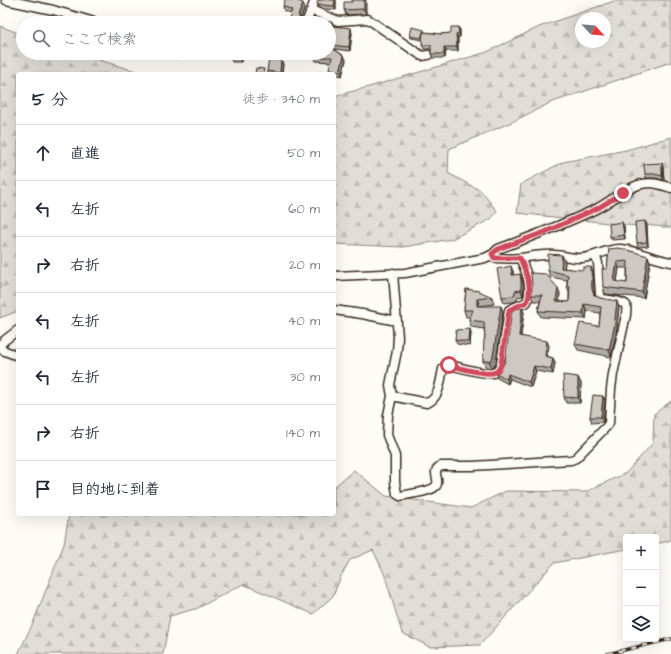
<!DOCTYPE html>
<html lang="ja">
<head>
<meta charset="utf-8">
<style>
  body { margin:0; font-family:"Architects Daughter","Klee One",sans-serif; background:#f2f2f3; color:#1f2937 }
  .controls { position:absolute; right:12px; bottom:12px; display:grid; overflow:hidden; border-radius:4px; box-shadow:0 4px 16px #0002 }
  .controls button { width:36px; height:36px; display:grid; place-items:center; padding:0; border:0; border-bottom:1px solid #e0e1e3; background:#fff; color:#1f2937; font:20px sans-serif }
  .compass { position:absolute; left:575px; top:12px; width:36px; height:36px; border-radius:50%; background:#fff; box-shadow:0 4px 16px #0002; rotate:116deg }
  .stop { position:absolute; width:12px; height:12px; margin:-9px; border:3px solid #d1495b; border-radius:50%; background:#fff }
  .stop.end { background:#d1495b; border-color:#fff; box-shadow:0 1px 4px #0008 }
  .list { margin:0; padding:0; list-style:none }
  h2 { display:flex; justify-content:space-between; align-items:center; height:52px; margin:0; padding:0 16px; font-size:17px }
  h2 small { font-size:13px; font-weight:400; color:#747a83 }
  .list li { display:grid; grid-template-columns:26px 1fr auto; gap:12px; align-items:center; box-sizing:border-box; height:56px; padding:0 16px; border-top:1px solid #e0e1e3 }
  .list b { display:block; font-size:15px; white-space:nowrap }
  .list em { font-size:13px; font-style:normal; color:#747a83 }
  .icon { flex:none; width:22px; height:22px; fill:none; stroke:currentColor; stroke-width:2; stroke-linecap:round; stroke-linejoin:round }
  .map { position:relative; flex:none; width:671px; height:654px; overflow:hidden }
  .search { position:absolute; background:#fff; box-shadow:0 4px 16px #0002; left:16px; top:16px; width:320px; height:44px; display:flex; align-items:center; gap:10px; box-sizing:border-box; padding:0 14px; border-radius:22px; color:#747a83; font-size:15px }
  .panel { position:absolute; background:#fff; box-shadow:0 4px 16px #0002; left:16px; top:72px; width:320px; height:444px; border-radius:4px }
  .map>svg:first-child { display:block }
  .forest { fill:url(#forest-firs); stroke:#8e847a; fill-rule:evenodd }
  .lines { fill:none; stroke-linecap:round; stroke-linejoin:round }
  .minor-casing { stroke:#3b2a1e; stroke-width:11 }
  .minor { stroke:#fdfcf7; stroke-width:8 }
  .rail-casing { stroke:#3b2a1e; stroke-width:3.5 }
  .rail { stroke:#fdfcf7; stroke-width:2; stroke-dasharray:6; stroke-linecap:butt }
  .wall { fill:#b0aca7; stroke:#3b2a1e; fill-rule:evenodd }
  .shaded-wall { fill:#908c88; stroke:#3b2a1e }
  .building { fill:#cdc8c2; stroke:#3b2a1e; fill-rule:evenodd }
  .route { stroke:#d1495b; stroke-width:5 }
</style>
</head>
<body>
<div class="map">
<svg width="671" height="654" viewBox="0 0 671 654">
  <defs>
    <pattern id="forest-firs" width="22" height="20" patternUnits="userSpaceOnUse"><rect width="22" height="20" fill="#e1ded7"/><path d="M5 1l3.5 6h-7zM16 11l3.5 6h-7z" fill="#c2bfb8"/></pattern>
  </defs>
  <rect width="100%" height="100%" fill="#fdfcf7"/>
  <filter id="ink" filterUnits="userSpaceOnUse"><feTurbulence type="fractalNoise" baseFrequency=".025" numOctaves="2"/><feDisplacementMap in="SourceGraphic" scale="8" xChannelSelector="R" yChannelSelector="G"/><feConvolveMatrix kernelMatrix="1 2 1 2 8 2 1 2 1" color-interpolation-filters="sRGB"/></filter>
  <g filter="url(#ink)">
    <!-- forest -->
    <path class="forest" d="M639,0h32v62l-121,41 -36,18 -65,28 -1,24 33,18 16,20 -6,8 -39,20 -49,8 -69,-3v-148l35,-9 118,-35 52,-25 75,-26zM581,18h24v24h-24z
      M0,26l23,9v18h52l71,21h-128v237l-18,7z
      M671,137v91l-24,-3 -11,1 -119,-13 4,-29 42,-22 63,-12z
      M671,401v139l-7,2 -8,2v-7h-30v12l-72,14 -74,82 -50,2 -28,-14 -18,-60 -11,-23 -23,10 -9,16 -8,20 -20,18 -70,-30 -45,24 -28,8 -7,38h-145l15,-31 31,-79 5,-30h265v-27l20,-17 32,26 85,12 35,-17 79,1 41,-19 27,-30 1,-29z"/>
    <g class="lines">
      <!-- minor casing -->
      <g class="minor-casing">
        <path id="minor" d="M6,0l47,10 45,13
          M311,10l27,11 30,-2 54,37 6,-1
          M306,23l9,-23
          M493,254l1,4c9,0 19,1 28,0 11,-2 22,-4 33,-3 9,0 18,4 27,3 14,-1 25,-10 39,-9 17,2 33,10 50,13
          M393,273l5,64 -1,14 -7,34 2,11 -4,19 -1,20 8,21v26l2,12 3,2c8,-2 31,-4 36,-10 5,-6 -6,-15 5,-20h31l99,-6 5,-2 31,-32 2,-3 2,-34 2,-15 13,-59c0,-3 1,-7 0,-10 -3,-4 -18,-5 -23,-6l-2,-1 -1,-3 -2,-32 -3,-8
          M334,276l71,-3 80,-15 8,-4 5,-5c33,-12 67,-25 100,-41 13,-7 26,-18 40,-23 12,-4 22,-1 33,3
          M334,310l28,4 35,7
          M0,345l5,-5 13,-10
          M0,349l18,7
          M392,396l35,7c13,-5 13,-22 16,-34l2,-3 4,-1c11,2 34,10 44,8 5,-1 7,-5 8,-9l8,-54 2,-1 16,-7c6,-15 -1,-31 -7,-44"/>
      </g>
      <!-- minor -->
      <use href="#minor" class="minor"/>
      <!-- rail casing -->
      <g class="rail-casing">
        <path id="rail" d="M607,654l64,-15"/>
      </g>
      <!-- rail -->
      <use href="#rail" class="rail"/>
    </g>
    <!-- wall -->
    <path class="wall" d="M336,0v10l-12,-1 -5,-2 -2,-4z
      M365,4l1,10 -20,1 -2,-5z
      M283,6l22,1 -4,11v2l-10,-7 -7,-2z
      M329,23l5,3 18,7 -2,18 -16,-2 10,7 2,4 -4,16 -12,-3 -1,-4 2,-7 -15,-1 -2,-5 -22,-2 -1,5 -10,-1 -1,-5h49z
      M458,27l2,3v7h-2v14h-12l-1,7h-12l-2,-4v-5h-7l-2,-4 1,-8 -1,3 -11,-2 -1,-2 14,-6v2l17,2 10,-1z
      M162,53h17l-1,6 -14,-1z
      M231,53h35v1h-25v8h-9l-1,-4z
      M283,64l-1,10h-14l-1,-3z
      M663,167l1,13 -9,-2h-9l-1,-4z
      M645,221l2,4 1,21 -10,1 -1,-4z
      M624,226l1,13 -13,1 -2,-3z
      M609,249l39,7 2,6 -6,36 -39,-4 -2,-7 4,-18zM619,268h8v15l-10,-1z
      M562,255l3,7 -1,6 29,5 1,22 25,12 -3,28 -5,22 -33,-7 -3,-6 24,-18 1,-13 -13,-2 -1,8 -45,-2 -3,-6 2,-10h-7l-2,-6 27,-7 2,6 -1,7 10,1v-10l-2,-6v-6l-17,-3 -2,-7z
      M513,271v4l9,4 2,7 -1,10 -6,1 1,3 -5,2 -9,1 -2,-6z
      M466,289l26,8 2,7 -14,2 23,6 -7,51 -2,3 -2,2h-6l-3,-7 2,-22 -1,-10 -13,-2 -2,-7 1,-3h-4l-2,-7z
      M524,312l-3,24 28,10 -2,10 6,2 2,5 -2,11 -17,-3 -5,16 -21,-8 -2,5 -11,-6 -1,-5 5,-5z
      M470,329l1,4 -1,13 -13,-2 -2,-4z
      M581,383l-1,20h-14l-2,-6z
      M603,396l2,5 -2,21 -11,1 -2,-6z"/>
    <!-- shaded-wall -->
    <path class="shaded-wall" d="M335,0h1v10l-2,-4z
      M364,0h2v14l-2,-5z
      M303,3l2,4 -4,11v5h-4l1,-7z
      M458,27l2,3v7l-1,-4z
      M351,28l1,5 -2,18 -1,-4z
      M456,34l2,3v14l-1,-4z
      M444,47l2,4 -1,7 -1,-4z
      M176,53h3l-1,6z
      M240,53l1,1v8l-2,-4z
      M290,53h2v1l-1,5 -1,-4z
      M344,56l2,4 -4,16 -2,-5z
      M281,60l2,4 -1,10h-2v-1z
      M662,163l1,4 1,13 -2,-4z
      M645,221l2,4 1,21 -1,-4z
      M622,222l2,4 1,13 -1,-4z
      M562,255l3,7 -1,12 -3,-6z
      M648,256l2,6 -6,36 -2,-6z
      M617,262l2,6 -3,20 -2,-7z
      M511,266l2,5 1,10 -2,-6z
      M591,267l2,6 2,22 -3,-6z
      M520,274l4,12 -1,10 -2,-6z
      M558,288l2,6 -2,13 -2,-6z
      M477,299l3,7h-3z
      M617,301l2,6 -3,28 -5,22 -2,-7z
      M584,304l3,7 -1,8 -3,-6z
      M501,306l2,6 -7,51 -2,3 -2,2 -3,-7z
      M522,308l2,4 -4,29 -1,-5z
      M470,329l1,4 -1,13 -1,-4z
      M547,341l2,5 -3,15 -1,-5z
      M553,358l2,5 -2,11 -2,-5z
      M534,366l2,5 -5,16 -2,-5z
      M508,374l2,5 -2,5 -1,-5z
      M578,377l3,6 -1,20 -2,-5z
      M603,396l2,5 -2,21 -2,-5z"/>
    <!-- building -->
    <path class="building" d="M285,0h10l8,3 -5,13h2l-3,7h-10l5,-13 -9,-4z
      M318,0h17l-1,6 -11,-1 -6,-2z
      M352,0h12v9l-20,1v-8h8z
      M321,21l11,1v4l19,2 -2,19 -20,-2v-22h-8z
      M412,27l12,3 -3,8 -11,-2z
      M451,27h7l1,6 -3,1 1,13h-13v7h-13v-9h-9l1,-13 18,2 10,-1z
      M329,46l15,10 -4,15 -11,-2 3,-12h-18l1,-4h14z
      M231,53h9l-1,5h-8z
      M280,53h10v2l-10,-1z
      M269,58l12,2 -1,13 -13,-2z
      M256,68l8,1 -1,5h-8z
      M662,163v13l-8,-2h-9l-1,-10z
      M645,221l2,21 -10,1 -2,-21z
      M622,222l2,13 -14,2 -1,-13z
      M618,248l6,1 24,7 -6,36 -39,-5 -1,-18h5l2,-20zM628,261l-1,22 -13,-2 3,-19z
      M548,254l14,1 -1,13 22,2v-3h8l1,22 2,6 6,3 17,3 -3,27 -5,22 -34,-6 5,-21 19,3 2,-19 -17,-3 -1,9 -45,-2 4,-16h-11l1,-10 -1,-12 15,1 12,14 -2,13 13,1 1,-16h-3l1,-11 -20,-5z
      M511,266l1,9 8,-1 1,6v10l-6,1v3l-4,2 -9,1 -5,-28z
      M466,289l13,2 13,6 -15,2v7h24l-8,50 -1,3 -3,2h-6l1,-22h1l-1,-17 -15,-2 4,-10h-9z
      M515,308h7l-3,28 28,5 -2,15 8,2 -2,11 -17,-3 -5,16 -21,-8 -1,5 -11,-6 5,-5 4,-7 7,-52z
      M470,329l-1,13 -14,-2 1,-10z
      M563,375l15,2v21l-14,-1z
      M593,395l10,1 -2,21h-11z"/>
  </g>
  <g class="lines" filter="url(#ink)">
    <!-- route -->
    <path class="route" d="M449,365c11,3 34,10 44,8 5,-1 7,-5 8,-9l8,-54 2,-1 16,-7c6,-15 -1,-30 -7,-44h-26l-2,-4 6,-5 47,-17 53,-24 25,-15"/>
  </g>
</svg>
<div class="controls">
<button>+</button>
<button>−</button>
<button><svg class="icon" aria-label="layers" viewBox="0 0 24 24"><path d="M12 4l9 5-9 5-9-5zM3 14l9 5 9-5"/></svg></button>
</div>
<svg class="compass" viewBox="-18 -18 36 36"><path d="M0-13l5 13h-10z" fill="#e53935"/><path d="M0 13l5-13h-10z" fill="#747a83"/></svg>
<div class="stop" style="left:449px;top:365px"></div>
<div class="stop end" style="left:623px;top:193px"></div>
<div class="search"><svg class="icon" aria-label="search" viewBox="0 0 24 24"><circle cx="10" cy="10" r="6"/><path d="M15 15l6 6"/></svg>ここで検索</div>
<section class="panel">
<h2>5 分<small>徒歩 · 340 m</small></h2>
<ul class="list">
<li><svg class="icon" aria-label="ahead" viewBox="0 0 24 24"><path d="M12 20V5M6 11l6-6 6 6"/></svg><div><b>直進</b></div><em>50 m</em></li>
<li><svg class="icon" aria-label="left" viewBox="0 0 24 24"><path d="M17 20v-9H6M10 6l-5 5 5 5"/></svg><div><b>左折</b></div><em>60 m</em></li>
<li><svg class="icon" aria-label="right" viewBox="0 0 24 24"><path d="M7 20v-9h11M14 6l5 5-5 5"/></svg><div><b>右折</b></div><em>20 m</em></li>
<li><svg class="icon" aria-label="left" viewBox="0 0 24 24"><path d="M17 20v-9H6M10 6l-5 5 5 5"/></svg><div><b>左折</b></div><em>40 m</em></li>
<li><svg class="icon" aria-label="left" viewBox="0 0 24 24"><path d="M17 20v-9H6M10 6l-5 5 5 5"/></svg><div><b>左折</b></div><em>30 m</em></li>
<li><svg class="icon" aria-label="right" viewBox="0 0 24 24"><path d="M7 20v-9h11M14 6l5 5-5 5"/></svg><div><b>右折</b></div><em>140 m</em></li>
<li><svg class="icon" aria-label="arrive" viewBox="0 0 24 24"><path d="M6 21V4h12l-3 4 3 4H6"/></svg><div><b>目的地に到着</b></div></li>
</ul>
</section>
</div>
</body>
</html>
